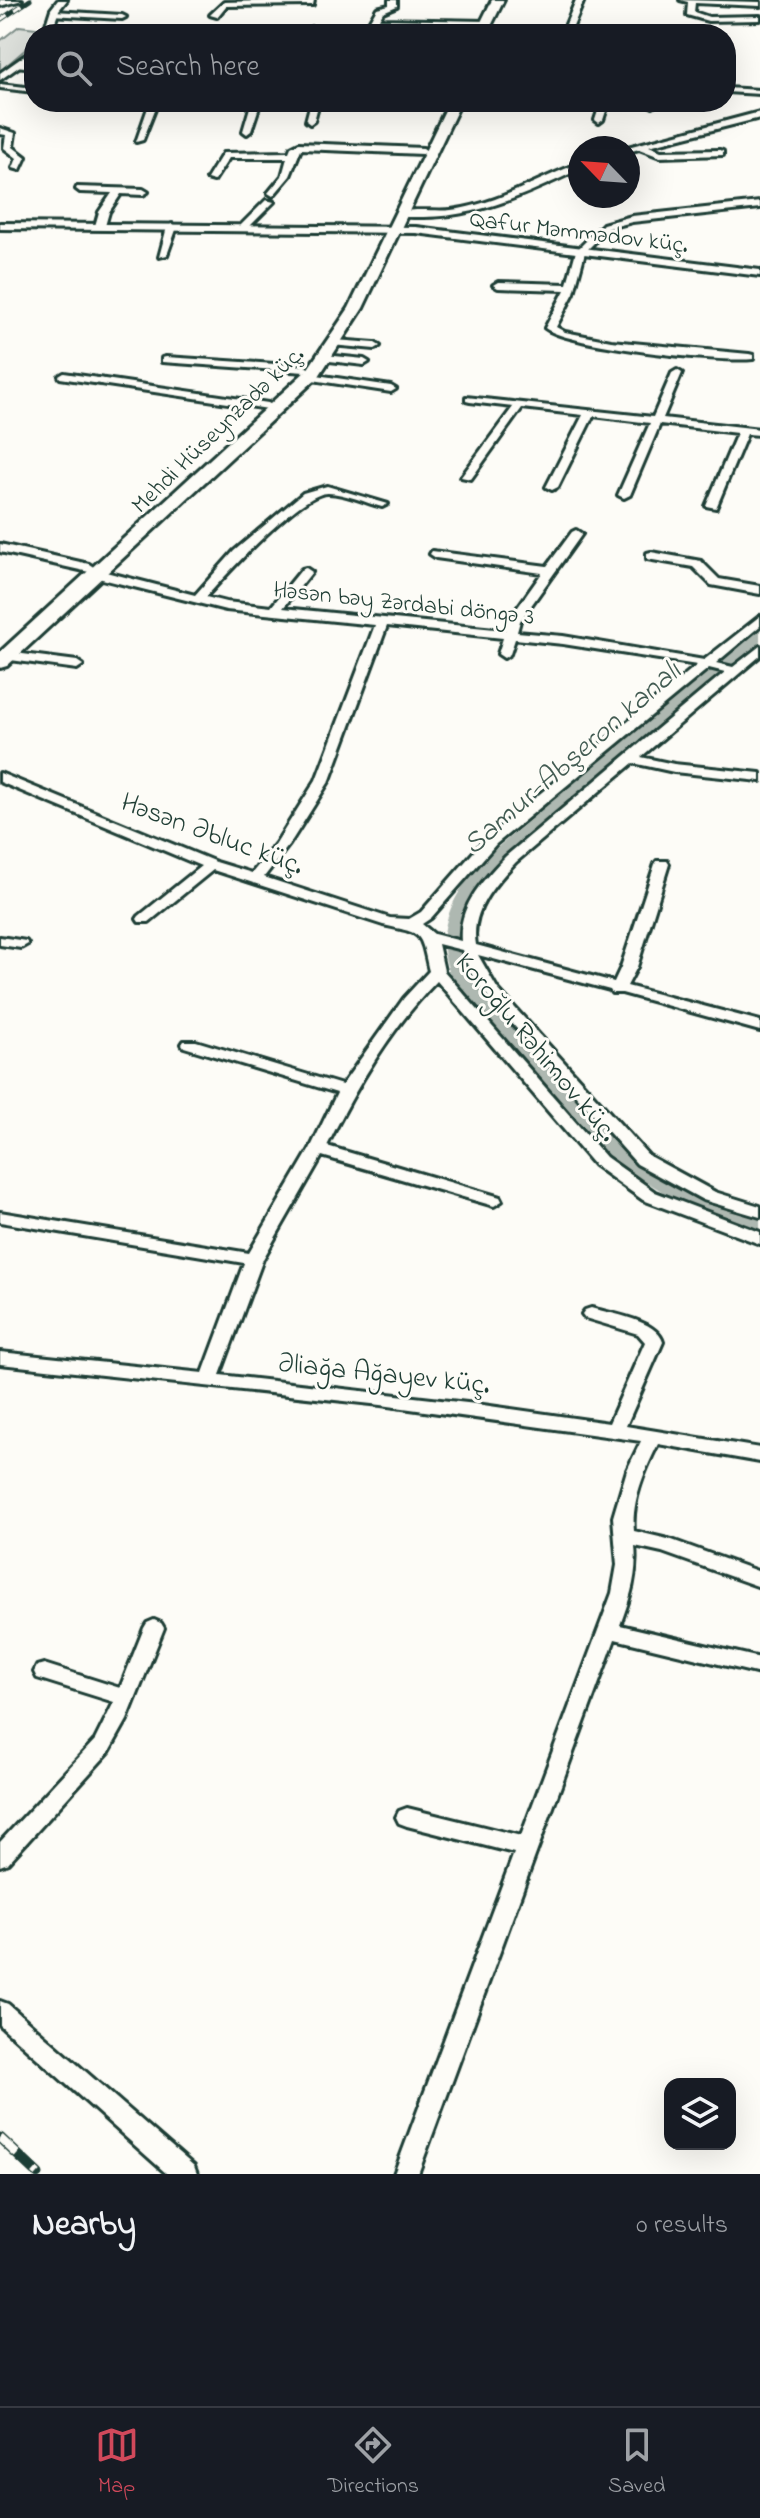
<!DOCTYPE html>
<html lang="en">
<head>
<meta charset="utf-8">
<style>
  body { margin:0; font-family:"Indie Flower",sans-serif; background:#20242c; color:#f1f3f6 }
  .controls { position:absolute; right:24px; bottom:24px; display:grid; overflow:hidden; border-radius:16px; box-shadow:0 8px 32px #0002 }
  .controls button { width:72px; height:72px; display:grid; place-items:center; padding:0; border:0; border-bottom:2px solid #363941; background:#171b24; color:#f1f3f6; font:40px sans-serif }
  .compass { position:absolute; left:568px; top:136px; width:72px; height:72px; border-radius:50%; background:#171b24; box-shadow:0 8px 32px #0002; rotate:295deg }
  .list { margin:0; padding:0; list-style:none }
  h2 { display:flex; justify-content:space-between; align-items:center; height:104px; margin:0; padding:0 32px; font-size:34px }
  h2 small { font-size:26px; font-weight:400; color:#9ea1a6 }
  .icon { flex:none; width:44px; height:44px; fill:none; stroke:currentColor; stroke-width:2; stroke-linecap:round; stroke-linejoin:round }
  .map { position:relative; flex:none; width:760px; height:2174px; overflow:hidden }
  .search { position:absolute; background:#171b24; box-shadow:0 8px 32px #0002; left:24px; right:24px; top:24px; height:88px; display:flex; align-items:center; gap:20px; box-sizing:border-box; padding:0 28px; border-radius:32px; color:#9ea1a6; font-size:30px }
  .sheet { height:232px; background:#171b24 }
  nav { display:flex; justify-content:space-around; align-items:center; box-sizing:border-box; height:112px; border-top:2px solid #363941; background:#171b24; font-size:22px; color:#9ea1a6 }
  nav a { display:grid; justify-items:center; gap:4px }
  nav .on { color:#d1495b }
  .map>svg:first-child { display:block }
  .green { fill:#dde0db; stroke:#7e8e88; stroke-width:2 }
  .lines { fill:none; stroke-linecap:round; stroke-linejoin:round }
  .canal { fill:#aeb8b1; fill-rule:evenodd }
  .minor-casing { stroke:#1f3d34; stroke-width:6 }
  .tertiary-casing { stroke:#1f3d34; stroke-width:6 }
  .secondary-casing { stroke:#1f3d34; stroke-width:6 }
  .primary-casing { stroke:#1f3d34; stroke-width:6 }
  .minor { fill:#fdfcf7; fill-rule:evenodd }
  .tertiary { fill:#fdfcf7; fill-rule:evenodd }
  .secondary { fill:#fdfcf7; fill-rule:evenodd }
  .primary { fill:#fdfcf7; fill-rule:evenodd }
  .rail-far1-casing { stroke:#1f3d34; stroke-width:5 }
  .rail-casing { stroke:#1f3d34; stroke-width:11 }
  .rail-far1 { stroke:#fdfcf7; stroke-width:3; stroke-dasharray:9; stroke-linecap:butt }
  .rail { stroke:#fdfcf7; stroke-width:8; stroke-dasharray:24; stroke-linecap:butt }
  .labels { text-anchor:middle; stroke-width:6; stroke-linejoin:round; paint-order:stroke }
  .far-street-label { font-size:24px; fill:#1f3d34; stroke:#fdfcf7 }
  .street-label { font-size:28px; fill:#1f3d34; stroke:#fdfcf7 }
  .water-label { font-size:30px; font-style:italic; fill:#435c53; stroke:#fdfcf7 }
</style>
</head>
<body>
<div class="map">
<svg width="760" height="2174" viewBox="0 0 760 2174">
  <rect width="100%" height="100%" fill="#fdfcf7"/>
  <filter id="ink" filterUnits="userSpaceOnUse"><feTurbulence type="fractalNoise" baseFrequency=".0125" numOctaves="2"/><feDisplacementMap in="SourceGraphic" scale="16" xChannelSelector="R" yChannelSelector="G"/><feConvolveMatrix kernelMatrix="1 2 1 2 8 2 1 2 1" color-interpolation-filters="sRGB"/></filter>
  <g filter="url(#ink)">
    <!-- green -->
    <path class="green" d="M19,26l26,3 -4,5h-7v8l-34,29v-30z"/>
    <g class="lines">
      <!-- canal -->
      <path class="canal" d="M760,629v13l-263,224c-31,35 -42,68 -25,113l149,169 86,52 53,19v14l-67,-23 -86,-52 -151,-173c-28,-46 -4,-91 29,-127l269,-227z"/>
      <!-- minor casing -->
      <g class="minor-casing">
        <path id="minor" d="M314,0l-1,5 -87,1 -9,11 -7,-2 14,-13z
          M389,0h8v6l-14,6 -4,7 107,2 4,2 -4,2 -110,-2 -7,8h-57l-4,-2 4,-2h54l11,-19 12,-3z
          M576,0h8l-14,34h-8z
          M680,0l80,2v4l-65,-3 -1,9 15,5 51,-1v4l-52,1 -21,-6 1,-13z
          M54,11l68,4 4,2 -4,2 -71,-4z
          M19,62l15,2v4l-18,-2z
          M0,84l34,4v4l-34,-4z
          M726,88l34,2v4l-34,-2z
          M150,102h8l-15,38 -7,2z
          M219,102h84l-4,2h-39l-9,27 -4,3 -4,-3 8,-27h-28z
          M311,102h8l-5,19 -4,3 -4,-3z
          M601,102h8l-6,18 -4,3 -4,-3z
          M650,102h8l-5,5 -4,-2z
          M760,112v6l-111,28 12,5 59,-1 3,1v4l-63,2 -21,-8 -11,3v-4h-4z
          M0,128l15,5 -2,14 13,10 -6,13 -7,-2 4,-10 -13,-10 2,-13 -6,-1z
          M299,143l124,5 4,3 -4,3 -122,-5 -11,27 -17,20 -5,-3 14,-17 5,-18h-58l-15,23 -7,-2 16,-26 66,-1 2,-5z
          M580,163v6c-51,24 -102,49 -160,48 -8,0 -17,1 -24,-3 14,-7 39,-2 55,-4 47,-6 85,-31 129,-47z
          M77,187l66,2 5,3 -5,3 -22,-1 -12,18 -4,14 -5,3 -5,-3 4,-14 13,-19 -32,-1 -4,-3z
          M266,200l8,2 -27,27h-6v-4z
          M760,202v6l-128,14 -23,6 -24,24 -11,41 -18,34 9,5 46,9 138,13 4,1v4c-32,4 -186,-13 -208,-31l20,-38 -67,-2 -5,-3 5,-3 69,2 9,-33 27,-27 29,-8z
          M172,224l5,3 -10,28 -8,2 8,-30z
          M335,340l40,3 5,3 -5,3 -44,-4v-4z
          M325,355l39,4 5,3 -5,3 -43,-5 -1,-2z
          M166,357l139,9 5,3 -5,3 -143,-10v-4z
          M677,370l5,3 -19,45 97,11v6l-13,-1 -31,74 -10,-2 31,-73 -77,-9 -30,71 -6,3 -6,-3 32,-72 -57,-7 -35,71 -6,3 -6,-3 37,-72 -61,-7 -51,71 -10,-2 52,-70 -43,-5 -4,-1v-4l187,20 19,-44z
          M64,373l204,30 5,3 -5,3 -208,-31 -1,-2z
          M310,374l81,12 5,3 -5,3 -85,-13 -1,-2z
          M327,486l61,18 -6,3c-16,-4 -37,-14 -54,-14 -27,-1 -103,83 -122,104l20,5 45,5 31,-38 4,-1 6,4 -29,36 222,22 3,-9 34,-48 -106,-15 -6,-4 2,-3 115,15 25,-34 4,-2 6,4 -62,87 -3,11 46,4 141,24 56,-44v10l-44,37 17,4 27,-21v10l-119,101 33,7 86,9v8l-86,-9 -41,-9 -117,99c-22,23 -46,49 -40,83l138,37 7,-15 34,-103 2,-3h10l2,3 -32,103 -10,19 133,35v10l-138,-38h-10l-2,-3 -132,-35 19,33 152,168 66,36 45,14v11l-57,-17 -66,-36 -151,-170 -16,-22 -8,-22 -24,-6 6,27 162,186 49,35 105,40v12l-117,-44 -49,-35 -157,-184c-47,48 -81,106 -110,165l173,51 2,4 -8,5 -172,-50 -59,103 -43,116 256,29 133,19 36,-81 -7,-8 -53,-16 -3,-4 3,-4 6,-2c21,6 66,12 72,34l-37,84 134,22v14l-102,-18c-13,26 -27,57 -24,87l38,9 88,32v15l-98,-35 -27,-6c3,29 -5,52 -15,79l140,33v16l-145,-35 -197,535h-24l120,-321 -107,-27 -8,-3 -3,-6 3,-6 8,-3 114,28 91,-243 5,-28 -4,-48 14,-47 14,-29 -260,-36 -381,-41v-12l203,21 41,-110 -244,-41v-10l249,41 61,-104 27,-56 -153,-46 -2,-3 2,-3h12l146,44 62,-87 25,-27c-9,-41 -6,-37 -46,-46l-170,-55 -64,52h-10l-2,-3 2,-3 62,-50 -201,-84v-9l216,89 36,11 24,-30 40,-63 59,-155 -149,-15 -132,-33 -2,-3 6,-4 97,25 39,-44 69,-58zM387,626l116,12 -5,16 6,4 6,-4 5,-15 48,5 134,21 -211,173 -65,74 -12,7 -19,-1 -126,-41 25,-32 41,-65zM709,668l16,4 -219,184c-23,24 -48,50 -45,85l-27,-7 -12,-10 9,-6 65,-74z
          M0,544l89,20 6,4 -6,4 -89,-20z
          M651,552l50,9 18,18 41,7v8l-49,-9 -18,-18 -46,-8v-6z
          M7,652l70,9 6,4 -6,4 -74,-10 -2,-3z
          M0,937l26,4 2,3 -7,4 -21,-3z
          M154,1620l7,3 3,5 -37,92 -18,32 -101,111 -8,3v-24l95,-102 19,-38 -77,-24 -3,-6 3,-6 7,-2 76,24 24,-60 3,-5z
          M0,2001l8,3 186,162 3,8h-30l-167,-149z"/>
      </g>
      <!-- tertiary casing -->
      <g class="tertiary-casing">
        <path id="tertiary" d="M58,0h9l-8,10 -8,24h-8l8,-25z
          M34,49v7l-34,24v-7z
          M0,223l416,4 344,43v6l-344,-43 -416,-4z"/>
      </g>
      <!-- secondary casing -->
      <g class="secondary-casing">
        <path id="secondary" d="M0,0h22l-22,6z"/>
      </g>
      <!-- primary casing -->
      <g class="primary-casing">
        <path id="primary" d="M492,0h12l-17,34h-12z
          M449,102h12l-98,206 -44,68 -312,290 -7,2v-16l307,-282 42,-62z"/>
      </g>
      <!-- minor -->
      <use href="#minor" class="minor"/>
      <!-- tertiary -->
      <use href="#tertiary" class="tertiary"/>
      <!-- secondary -->
      <use href="#secondary" class="secondary"/>
      <!-- primary -->
      <use href="#primary" class="primary"/>
      <!-- rail-far1 casing -->
      <g class="rail-far1-casing">
        <path id="rail-far1" d="M0,20l30,-20"/>
      </g>
      <!-- rail casing -->
      <g class="rail-casing">
        <path id="rail" d="M0,2138l38,36"/>
      </g>
      <!-- rail-far1 -->
      <use href="#rail-far1" class="rail-far1"/>
      <!-- rail -->
      <use href="#rail" class="rail"/>
    </g>
  </g>
  <g class="labels">
    <!-- far-street labels -->
    <g class="far-street-label">
      <text transform="translate(579 231) rotate(7)" y="8">Qafur Məmmədov küç.</text>
      <text transform="translate(217 429) rotate(-44)" y="8">Mehdi Hüseynzadə küç.</text>
      <text transform="translate(404 602) rotate(6)" y="8">Həsən bəy Zərdabi döngə 3</text>
    </g>
    <!-- street labels -->
    <g class="street-label">
      <text transform="translate(213 832) rotate(20)" y="10">Həsən Əbluc küç.</text>
      <text transform="translate(538 1046) rotate(50)" y="10">Koroğlu Rəhimov küç.</text>
      <text transform="translate(384 1372) rotate(6)" y="10">Əliağa Ağayev küç.</text>
    </g>
    <!-- water labels -->
    <g class="water-label">
      <text transform="translate(571 757) rotate(-41)" y="10">Samur-Abşeron kanalı</text>
    </g>
  </g>
</svg>
<div class="controls">
<button><svg class="icon" aria-label="layers" viewBox="0 0 24 24"><path d="M12 4l9 5-9 5-9-5zM3 14l9 5 9-5"/></svg></button>
</div>
<svg class="compass" viewBox="-18 -18 36 36"><path d="M0-13l5 13h-10z" fill="#e53935"/><path d="M0 13l5-13h-10z" fill="#9ea1a6"/></svg>
<div class="search"><svg class="icon" aria-label="search" viewBox="0 0 24 24"><circle cx="10" cy="10" r="6"/><path d="M15 15l6 6"/></svg>Search here</div>
</div>
<section class="sheet">
<h2>Nearby<small>0 results</small></h2>
<ul class="list">
</ul>
</section>
<nav>
<a class="on"><svg class="icon" aria-label="map" viewBox="0 0 24 24"><path d="M3 6l6-2 6 2 6-2v14l-6 2-6-2-6 2zM9 4v14M15 6v14"/></svg>Map</a>
<a><svg class="icon" aria-label="directions" viewBox="0 0 24 24"><path d="M12 3l9 9-9 9-9-9zM9 14v-3h6M13 9l2 2-2 2"/></svg>Directions</a>
<a><svg class="icon" aria-label="saved" viewBox="0 0 24 24"><path d="M7 4h10v16l-5-4-5 4z"/></svg>Saved</a>
</nav>
</body>
</html>
